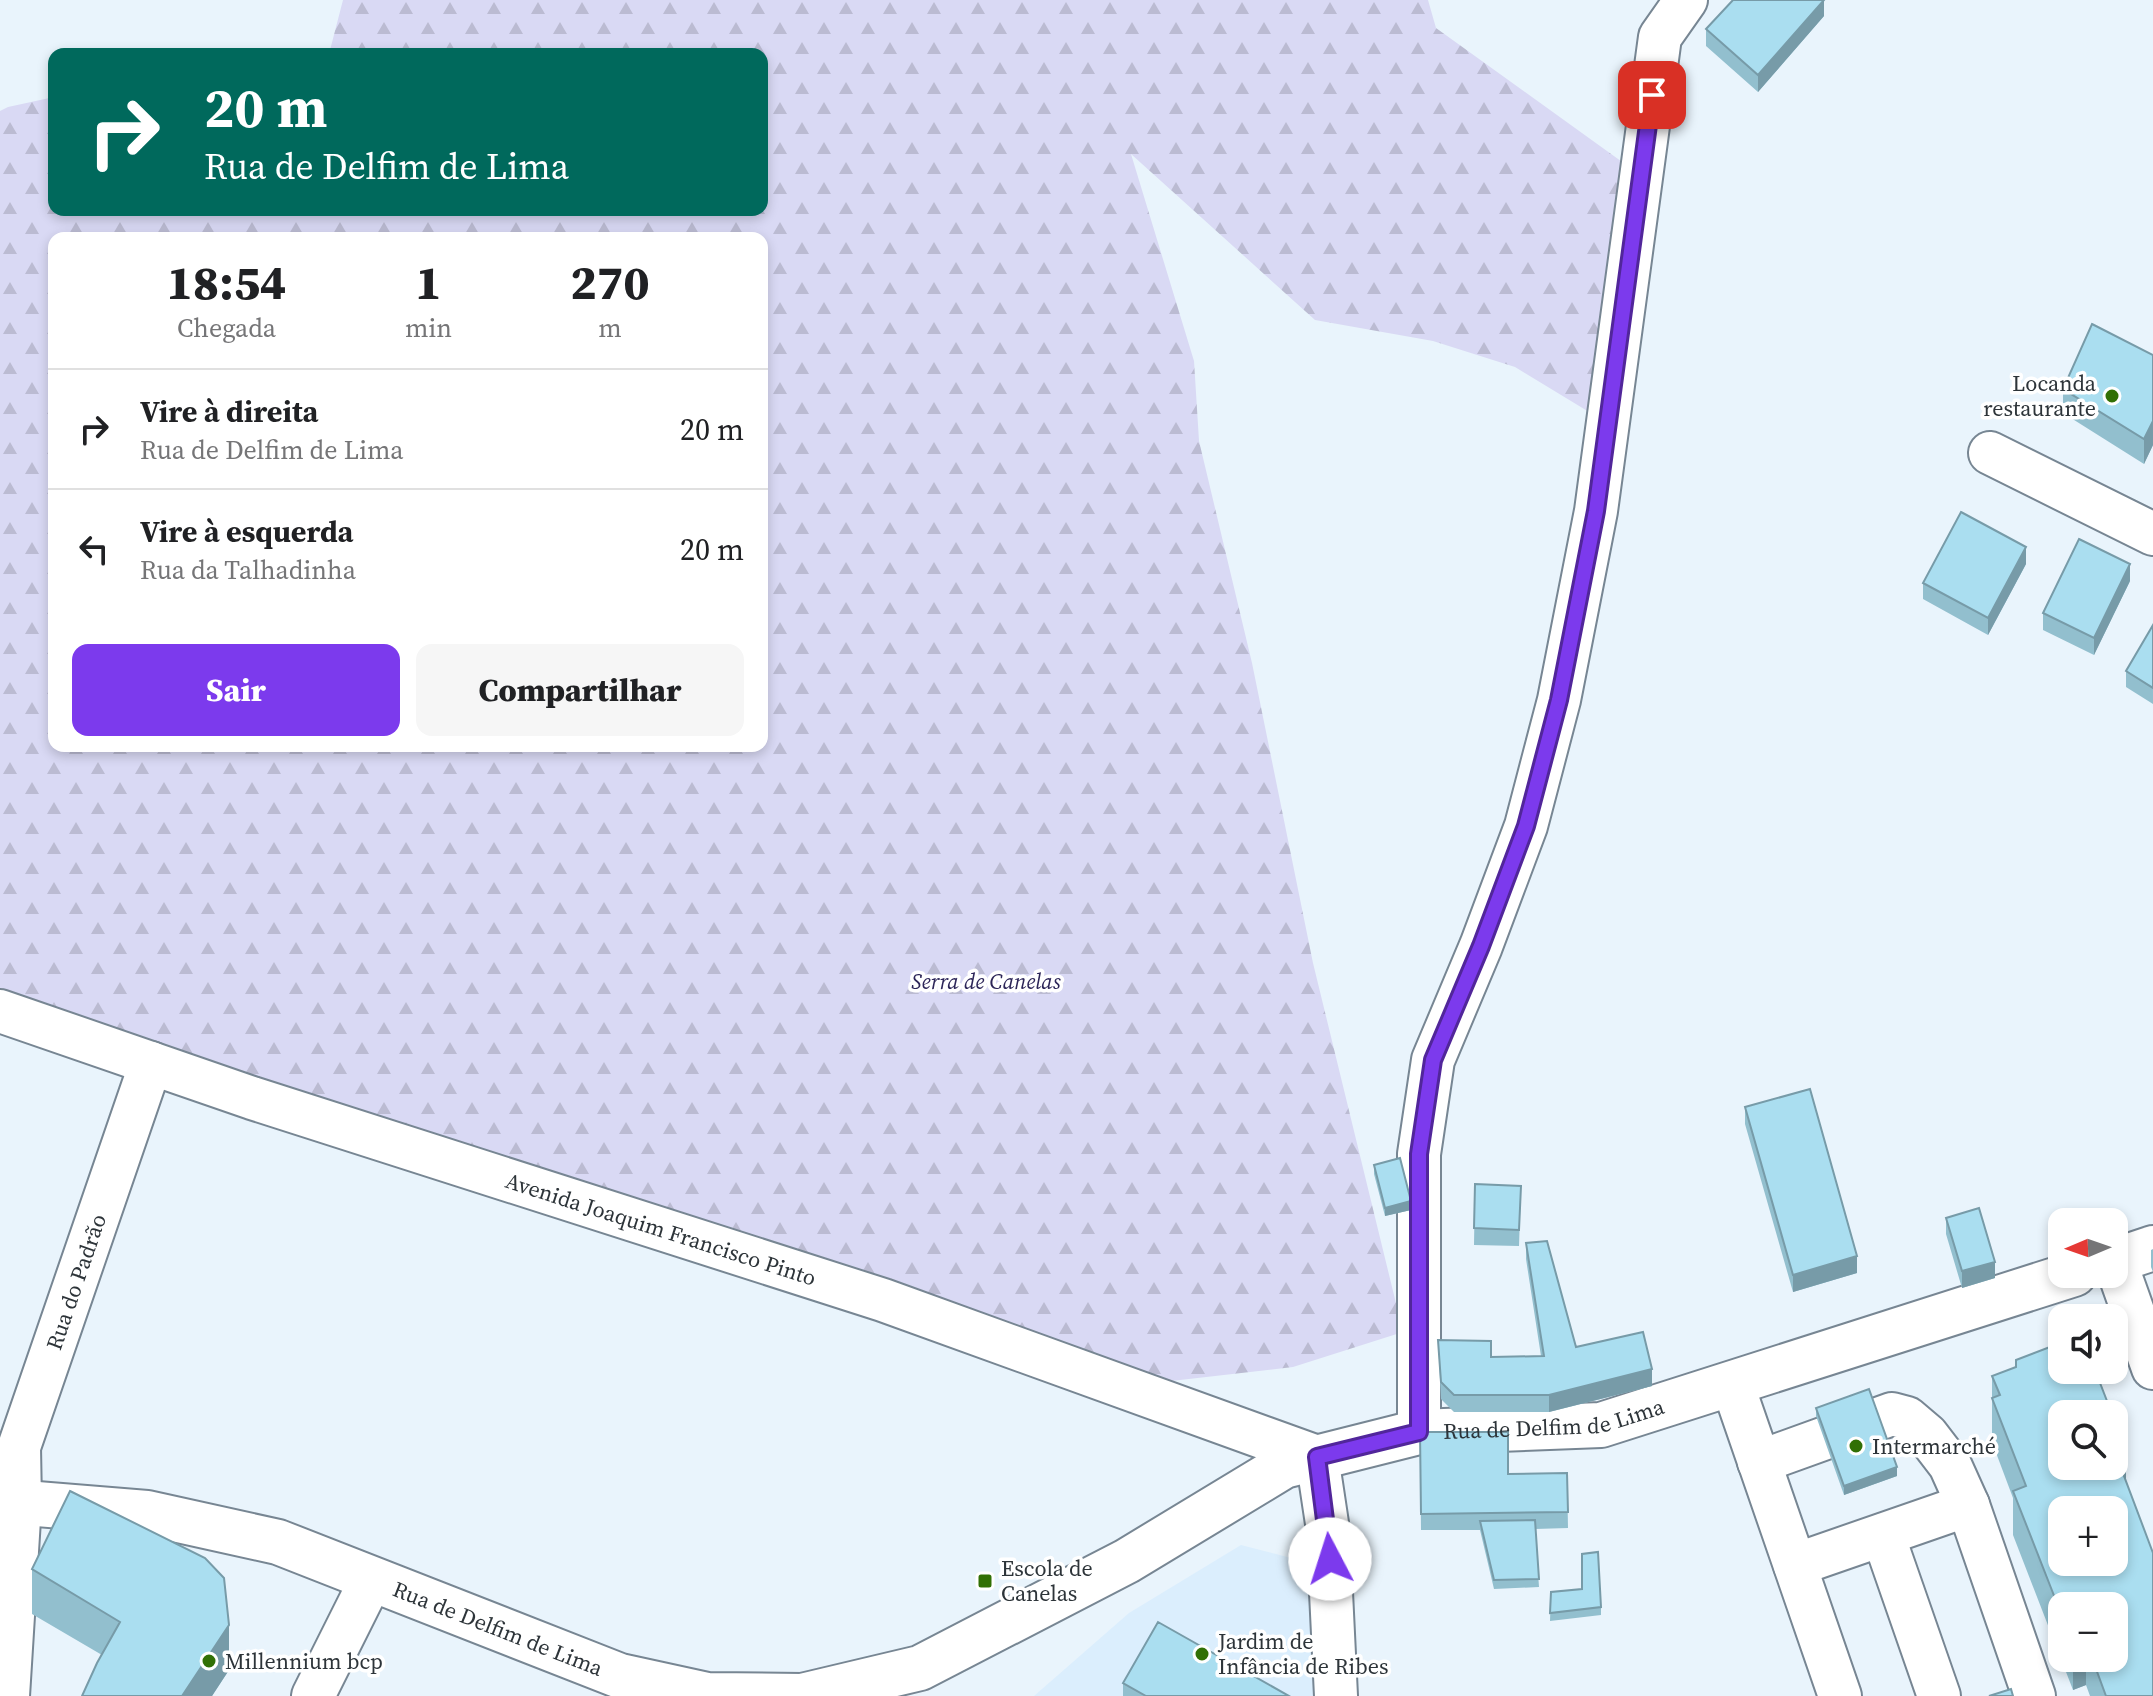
<!DOCTYPE html>
<html lang="pt">
<meta charset="utf-8">
<style>
:root{--surface:#fff;--page:#f6f6f6;--text:#202124;--muted:#757577;--line:#e0e0e0;--accent:#7c3aed}
body{margin:0;font-family:"Source Serif 4",serif;background:var(--page);color:var(--text);height:100vh;display:flex;flex-direction:column;font-size:30px;white-space:nowrap}
*{box-sizing:border-box;margin:0}
p{font-size:26px;color:var(--muted)}
.icon{flex:none;width:44px;height:44px;fill:none;stroke:currentColor;stroke-width:2;stroke-linecap:round;stroke-linejoin:round}
.map{position:relative;flex:1;overflow:hidden}
.panel{position:absolute;left:48px;top:232px;width:720px;height:520px;display:flex;flex-direction:column;background:var(--surface);border-radius:16px;box-shadow:0 4px 12px #0003}
.panel>*{flex:none}
.top-card{position:absolute;left:48px;top:48px;width:720px;height:168px;border-radius:16px;box-shadow:0 4px 12px #0003;background:#00695c;color:#fff;overflow:hidden}
.needle{width:52px;rotate:268deg}
.controls{position:absolute;left:2048px;top:1208px;display:grid;gap:16px}
.controls a{display:grid;place-items:center;width:80px;height:80px;border-radius:16px;background:var(--surface);box-shadow:0 4px 12px #0003;font-size:40px}
.pin{position:absolute;display:grid;place-items:center;width:68px;height:68px;color:#fff;margin:-34px;border-radius:16px;box-shadow:0 4px 12px #0006}
.me{position:absolute;width:88px;margin:-44px;rotate:355deg;stroke-linejoin:round;filter:drop-shadow(0 0 6px #0008)}
.turn{display:flex;align-items:center;gap:28px;height:168px;padding:0 24px;font-size:36px}
.turn .icon{width:104px;height:104px;stroke-width:2.5}
.turn b{display:block;font-size:56px;line-height:68px}
.eta{display:flex;justify-content:space-evenly;align-items:center;height:136px;text-align:center}
.eta b{font-size:48px;font-weight:800;line-height:56px}
.button{display:flex;gap:16px;margin-top:auto;padding:16px 24px}
.button a{flex:1;height:92px;border-radius:16px;background:var(--accent);color:#fff;font-size:32px;font-weight:800;line-height:92px;text-align:center}
.button a+a{background:var(--page);color:var(--text)}
ul{padding:0;list-style:none}
li{display:flex;align-items:center;gap:24px;height:120px;padding:0 24px;border-top:2px solid var(--line)}
li div{flex:1}
li b{display:block;font-size:30px}
li em{font-style:normal}
.map>svg:first-child{display:block}
</style>
<div class="map">
<svg width="2153" height="1696" viewBox="0 0 2153 1696">
<defs>
<pattern id="forest-firs" width="22" height="20" patternUnits="userSpaceOnUse" patternTransform="scale(2)"><rect width="22" height="20" fill="#d9d9f4"/><path d="M5 1l3.5 6h-7zM16 11l3.5 6h-7z" fill="#bbbbd2"/></pattern>
</defs>
<rect width="100%" height="100%" fill="#e9f4fc"/>
<path fill="#dbeefd" d="M1241,1545L1307,1562L1324,1612L1321,1696H1034L1129,1613Z"/>
<path fill="url(#forest-firs)" fill-rule="evenodd" d="M343,0H1428L1436,28L1625,164L1594,415L1515,367L1433,341L1315,320L1131,154L1194,361L1199,441L1252,663L1313,963L1403,1332L1293,1367L1145,1384L0,1002V111L8,107L54,97V210H762V54H329ZM54,238H762V746H54Z"/>
<g fill="none" stroke-linecap="round" stroke-linejoin="round">
<defs>
<g id="minor">
<path d="M1990,453L2153,534"/>
<path id="s1" d="M0,1011L252,1098L883,1300L1317,1457L1328,1530L1336,1696"/>
<path d="M2115,1261L2153,1368"/>
<path d="M1732,1383L1840,1696"/>
<path d="M1419,1432V1154L1433,1060L1481,946L1526,826L1559,700L1596,511L1660,37L1686,0"/>
<path d="M1759,1462L1892,1414L1907,1418L1927,1435L1950,1465L1968,1505L2034,1696"/>
<path d="M1883,1535L1939,1696"/>
<path d="M1795,1565L1968,1505"/>
<path id="s2" d="M8,1696L20,1503L19,1447L151,1063"/>
<path d="M313,1696L371,1580"/>
</g>
<g id="major">
<path d="M2114,1261L2153,1248"/>
<path id="s3" d="M0,1501L147,1513L278,1542L620,1676L707,1695L802,1696L920,1668L1127,1561L1284,1466L1419,1432L1601,1425L2074,1274"/>
</g>
</defs>
<use href="#minor" stroke="#778693" stroke-width="46"/>
<use href="#major" stroke="#778693" stroke-width="48"/>
<use href="#minor" stroke="#fff" stroke-width="42"/>
<use href="#major" stroke="#fff" stroke-width="44"/>
</g>
<path fill="#92bfce" fill-rule="evenodd" d="M1824,16L1758,92L1706,46V29Z
M2153,355V445L2144,464L2063,413V389Z
M2026,564L1988,635L1923,599V583Z
M2130,581L2094,655L2043,630V613Z
M2153,625V704L2126,687V671Z
M1745,1107L1857,1273L1793,1292L1745,1124Z
M1374,1165L1411,1210L1385,1216L1374,1174Z
M1475,1184L1521,1186L1519,1246L1474,1245Z
M1946,1218L1995,1278L1962,1288L1946,1234Z
M1526,1243L1576,1347L1652,1386L1549,1412H1454L1441,1399L1438,1340L1491,1357L1541,1356L1526,1259Z
M2153,1249V1272L2151,1267V1250Z
M2059,1355L2126,1481L2153,1696H2090L2086,1685L2073,1690L2013,1535V1498L1992,1442V1376ZM2062,1606L2114,1658H2062Z
M1816,1408L1897,1476L1844,1495L1816,1416Z
M1420,1432L1508,1474L1567,1473L1568,1528L1535,1529L1539,1587L1494,1589L1480,1530H1421Z
M32,1569L229,1670L212,1696H82L102,1655L32,1614Z
M1551,1592L1601,1607V1615L1550,1621Z
M1123,1683L1289,1696H1123Z"/>
<path fill="#779ba8" d="M1824,0V16L1758,92V75Z
M2153,421V445L2144,464V439Z
M2026,547V564L1988,635V618Z
M2130,564V581L2094,655V638Z
M1411,1201V1210L1385,1216V1208Z
M1857,1256V1273L1793,1292V1275Z
M1995,1262V1278L1962,1288V1271Z
M1652,1369V1386L1549,1412V1395Z
M2126,1448V1492L2115,1452Z
M1897,1467V1476L1844,1495V1486Z
M229,1625V1670L212,1696H182Z
M2073,1658H2086V1685L2073,1690Z"/>
<path fill="#aadef0" stroke="#779ba8" stroke-width="2" fill-rule="evenodd" d="M1733,0H1824L1758,75L1706,29Z
M2092,324L2153,355V421L2144,439L2063,389Z
M1961,512L2026,547L1988,618L1923,583Z
M2079,539L2130,564L2094,638L2043,613Z
M2153,625V688L2126,671Z
M1810,1089L1857,1256L1793,1275L1745,1107Z
M1400,1158L1411,1201L1385,1208L1374,1165Z
M1475,1184L1521,1186L1519,1230L1474,1228Z
M1979,1208L1995,1262L1962,1271L1946,1218Z
M1547,1241L1576,1347L1643,1332L1652,1369L1549,1395H1454L1441,1382L1438,1340L1491,1341V1357L1544,1356L1526,1243Z
M2055,1345L2059,1355L2062,1354V1370H2095L2112,1414H2062V1466H2114V1418L2126,1448L2115,1452L2153,1553V1696H2106L2092,1658H2114V1606H2062V1616L2013,1491L2026,1486L1992,1398L2000,1395L1992,1376L2016,1367V1360ZM2062,1510H2114V1562H2062Z
M1869,1389L1897,1467L1844,1486L1816,1408Z
M1420,1432H1508V1474L1567,1473L1568,1512L1421,1514Z
M70,1491L205,1558L224,1578L229,1625L182,1696H82L97,1663L120,1622L32,1569Z
M1535,1520L1539,1579L1494,1580L1480,1521Z
M1598,1552L1601,1607L1550,1613L1551,1592L1582,1589V1554Z
M1158,1622L1289,1696H1146L1123,1683Z
M2011,1689L2013,1696H1989Z"/>
<g fill="none" stroke-linecap="round" stroke-linejoin="round">
<defs>
<path id="route" d="M1330,1559L1317,1457L1419,1432V1154L1433,1060L1481,946L1526,826L1559,700L1596,511L1652,95"/>
</defs>
<use href="#route" stroke="#51269a" stroke-width="20"/>
<use href="#route" stroke="#7c3aed" stroke-width="14"/>
</g>
<g fill="#317005" stroke="#fff" stroke-width="3">
<circle cx="2112" cy="396" r="8"/>
<circle cx="1856" cy="1446" r="8"/>
<rect x="977" y="1573" width="16" height="16" rx="4"/>
<circle cx="1202" cy="1654" r="8"/>
<circle cx="209" cy="1661" r="8"/>
</g>
<g text-anchor="middle" dominant-baseline="central" stroke-width="7" stroke-linejoin="round" paint-order="stroke">
<g font-size="22" fill="#2d3439" stroke="#fff" text-anchor="start">
<text x="2096" y="383" text-anchor="end">Locanda<tspan x="2096" dy="25">restaurante</tspan></text>
<text x="1872" y="1446">Intermarché</text>
<text x="1001" y="1568">Escola de<tspan x="1001" dy="25">Canelas</tspan></text>
<text x="1218" y="1641">Jardim de<tspan x="1218" dy="25">Infância de Ribes</tspan></text>
<text x="225" y="1661">Millennium bcp</text>
</g>
<g font-size="22" font-style="italic" fill="#2c2558" stroke="#fff">
<text x="986" y="981">Serra de Canelas</text>
</g>
<g font-size="22" fill="#2d3439" stroke="#fff">
<text stroke="none"><textPath href="#s1" startOffset="696">Avenida Joaquim Francisco Pinto</textPath></text>
<text stroke="none"><textPath href="#s2" startOffset="424">Rua do Padrão</textPath></text>
<text stroke="none"><textPath href="#s3" startOffset="1646">Rua de Delfim de Lima</textPath></text>
<text stroke="none"><textPath href="#s3" startOffset="518">Rua de Delfim de Lima</textPath></text>
</g>
</g>
</svg>
<div class="controls">
<a><svg class="needle" viewBox="-14 -14 28 28"><path d="M0-13l5 13h-10z" fill="#e53935"/><path d="M0 13l5-13h-10z" fill="#757577"/></svg></a>
<a><svg class="icon" aria-label="sound" viewBox="0 0 24 24"><path d="M4 9h4l5-4v14l-5-4H4zM17 9q2 3 0 6"/></svg></a>
<a><svg class="icon" aria-label="search" viewBox="0 0 24 24"><circle cx="10" cy="10" r="6"/><path d="M15 15l6 6"/></svg></a>
<a>+</a>
<a>−</a>
</div>
<div class="pin" style="left:1652px;top:95px;background:#d93025"><svg class="icon" aria-label="arrive" viewBox="0 0 24 24"><path d="M6 21V4h12l-3 4 3 4H6"/></svg></div>
<svg class="me" style="left:1330px;top:1559px" viewBox="-20 -20 40 40"><circle r="19" fill="#fff"/><path d="M0-13L10 11 0 6-10 11z" fill="#7c3aed"/></svg>
<div class="top-card">
<div class="turn"><svg class="icon" aria-label="right" viewBox="0 0 24 24"><path d="M7 20v-9h11M14 6l5 5-5 5"/></svg><div><b>20 m</b>Rua de Delfim de Lima</div></div>
</div>
<section class="panel">
<div class="eta">
<div><b>18:54</b><p>Chegada</p></div>
<div><b>1</b><p>min</p></div>
<div><b>270</b><p>m</p></div>
</div>
<ul>
<li><svg class="icon" aria-label="right" viewBox="0 0 24 24"><path d="M7 20v-9h11M14 6l5 5-5 5"/></svg><div><b>Vire à direita</b><p>Rua de Delfim de Lima</p></div><em>20 m</em></li>
<li><svg class="icon" aria-label="left" viewBox="0 0 24 24"><path d="M17 20v-9H6M10 6l-5 5 5 5"/></svg><div><b>Vire à esquerda</b><p>Rua da Talhadinha</p></div><em>20 m</em></li>
</ul>
<div class="button"><a>Sair</a><a>Compartilhar</a></div>
</section>
</div>
